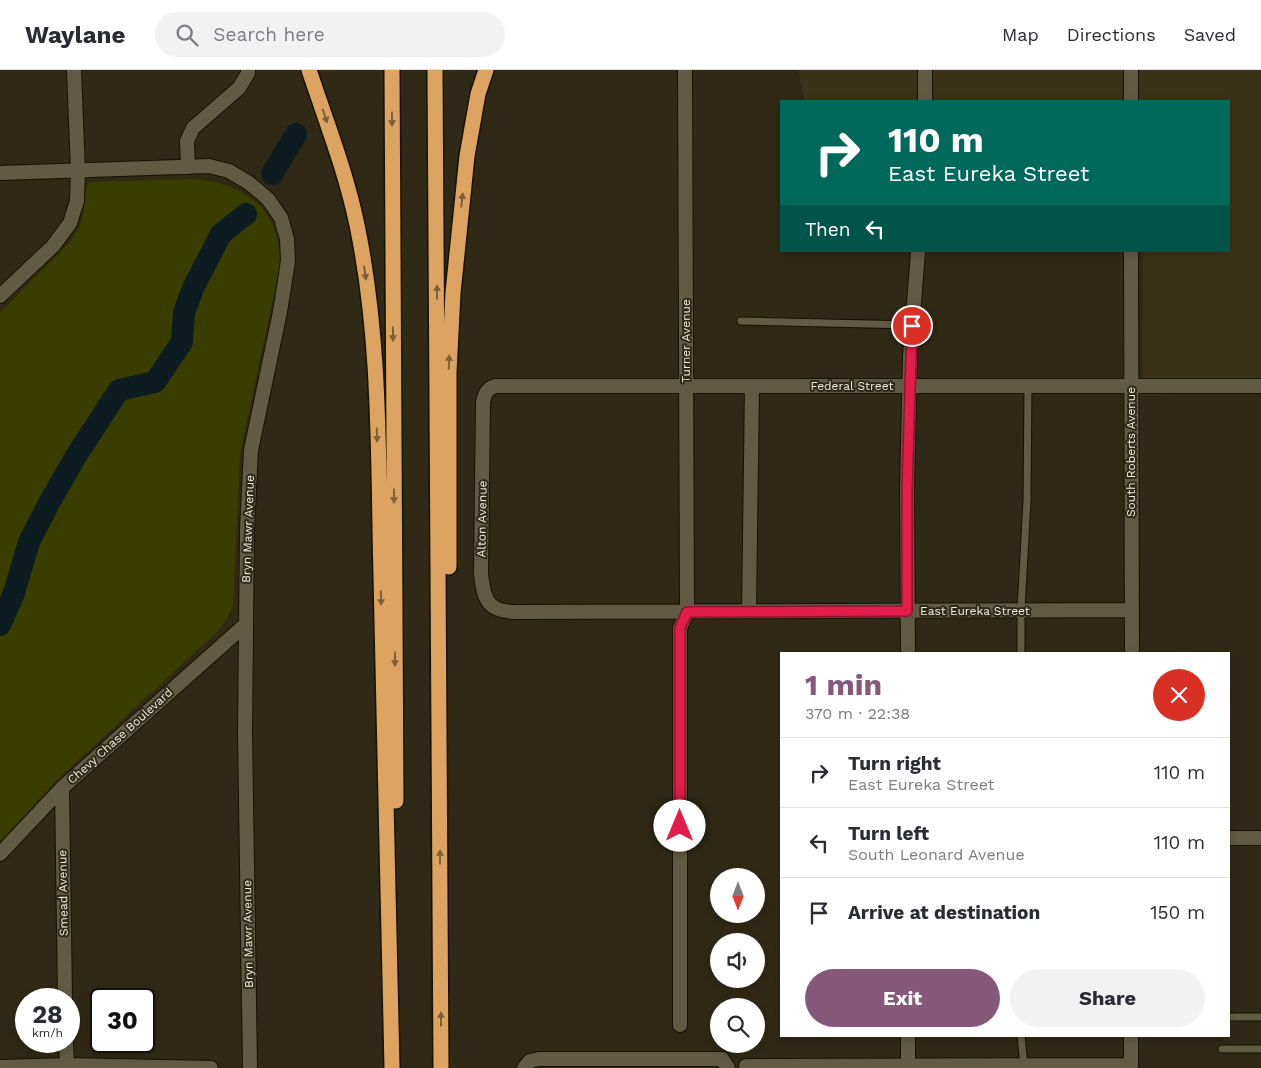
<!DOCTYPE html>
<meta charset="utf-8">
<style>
:root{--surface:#fff;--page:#f2f2f3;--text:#2b2b33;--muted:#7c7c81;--line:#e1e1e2;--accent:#865879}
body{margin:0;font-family:"Work Sans",sans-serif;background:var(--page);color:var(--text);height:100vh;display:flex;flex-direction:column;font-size:19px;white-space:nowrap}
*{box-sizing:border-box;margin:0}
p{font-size:16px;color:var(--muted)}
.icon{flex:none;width:28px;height:28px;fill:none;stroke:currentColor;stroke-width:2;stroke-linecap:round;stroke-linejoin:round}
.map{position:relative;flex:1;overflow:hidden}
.panel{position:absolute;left:780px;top:582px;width:450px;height:385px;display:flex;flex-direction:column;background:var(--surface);border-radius:0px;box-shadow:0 2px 8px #0003}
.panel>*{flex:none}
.banner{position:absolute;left:780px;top:30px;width:450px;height:152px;border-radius:0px;box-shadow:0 2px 8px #0003;background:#00695c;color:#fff;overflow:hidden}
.needle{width:32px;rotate:180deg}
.controls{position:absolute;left:710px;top:798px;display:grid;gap:10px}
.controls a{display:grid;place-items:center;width:55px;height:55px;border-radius:50%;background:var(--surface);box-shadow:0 2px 8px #0003;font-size:25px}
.speed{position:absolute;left:15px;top:918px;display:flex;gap:10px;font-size:25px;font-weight:700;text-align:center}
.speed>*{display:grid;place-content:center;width:65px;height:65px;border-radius:50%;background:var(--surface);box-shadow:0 2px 8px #0003;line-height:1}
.speed small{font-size:12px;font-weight:400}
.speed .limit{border:2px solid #111;border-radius:8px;background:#fff;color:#111}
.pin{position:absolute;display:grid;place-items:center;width:42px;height:42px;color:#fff;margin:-21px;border:2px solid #fff;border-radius:50%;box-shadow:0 1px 5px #0007}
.me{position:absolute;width:55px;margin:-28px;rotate:0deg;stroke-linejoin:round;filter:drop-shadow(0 0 4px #0008)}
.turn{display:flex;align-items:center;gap:18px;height:105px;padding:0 25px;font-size:22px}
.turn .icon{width:65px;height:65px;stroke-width:2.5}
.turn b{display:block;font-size:35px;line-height:42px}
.then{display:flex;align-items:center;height:48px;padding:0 25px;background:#0003;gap:10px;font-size:19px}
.round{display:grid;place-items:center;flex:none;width:52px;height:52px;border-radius:26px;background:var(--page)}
.head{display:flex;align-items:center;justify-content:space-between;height:85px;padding:0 25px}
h1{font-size:30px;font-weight:700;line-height:38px;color:var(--accent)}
.cta{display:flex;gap:10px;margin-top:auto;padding:10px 25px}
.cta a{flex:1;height:58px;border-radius:30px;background:var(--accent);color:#fff;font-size:20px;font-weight:700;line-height:58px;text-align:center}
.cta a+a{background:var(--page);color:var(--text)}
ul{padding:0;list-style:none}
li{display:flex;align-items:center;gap:15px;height:70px;padding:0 25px;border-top:1px solid var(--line)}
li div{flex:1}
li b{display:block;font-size:19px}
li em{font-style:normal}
header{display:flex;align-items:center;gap:30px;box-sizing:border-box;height:70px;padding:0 25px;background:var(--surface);border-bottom:1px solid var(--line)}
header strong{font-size:24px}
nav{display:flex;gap:28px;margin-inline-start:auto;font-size:18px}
.search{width:350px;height:45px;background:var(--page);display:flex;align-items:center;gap:12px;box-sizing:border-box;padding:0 18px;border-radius:28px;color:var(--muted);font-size:19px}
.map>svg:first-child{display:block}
</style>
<header>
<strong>Waylane</strong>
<div class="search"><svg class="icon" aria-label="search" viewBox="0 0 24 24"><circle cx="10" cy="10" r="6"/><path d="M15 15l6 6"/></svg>Search here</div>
<nav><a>Map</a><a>Directions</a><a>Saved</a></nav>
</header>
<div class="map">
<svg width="1261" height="998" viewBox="0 0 1261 998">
<rect width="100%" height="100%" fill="#2f2915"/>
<path fill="#3a3317" d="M798,0H1261V322L1143,325V182H1026L1229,181V31H805Z"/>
<path fill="#393d00" d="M193,109C246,113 281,140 280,196L240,383L233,536L227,549L218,561L57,710L0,773V243L71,171C75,164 80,157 82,149C85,138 82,124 88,113L92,112Z"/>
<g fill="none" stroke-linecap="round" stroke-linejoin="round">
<path stroke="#0c1c20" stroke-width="22" d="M272,104L296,64
M0,555L14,523L29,472L49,433L76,386L119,320L155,312L182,272L184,243L193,218L221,164L246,144"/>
<defs>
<path id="service" d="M741,251L912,255
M1021,584V540L1027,430L1028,316
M1229,947H1261
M1021,966L1024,996
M1222,979H1261"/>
<path id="minor" d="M1131,0V31
M925,31V0
M188,97L187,71L193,58L239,18L248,3V0
M0,103L209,96L229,101L249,113L268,129L281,148L287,169L288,191L280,242L251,380L247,459L245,662L250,998
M1131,181L1132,584
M0,226L53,176L70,153L77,131L78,101L74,0
M1132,540L518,542C488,542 484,531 481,504L483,332C485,323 487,319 495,316H1261
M749,541L752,316
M908,584L907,420L910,286L918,181
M62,718L65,929
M1229,768H1261
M0,784L62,718L246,554
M680,955V558L687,542L685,0
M66,971L67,998
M746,996L1131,995
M0,997L67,995L211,998
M524,998L530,991L539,989H722L728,998
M908,998V966
M1131,998V966"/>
<path id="motorway" d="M309,0C326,51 346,102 357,155C381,270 378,390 381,507C385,671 388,834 392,998
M392,0L396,731
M435,0L441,998
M449,497V302L453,223L467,86L478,24L486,0"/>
</defs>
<use href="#service" stroke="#171201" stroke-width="9"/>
<use href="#minor" stroke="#171201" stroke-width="16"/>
<use href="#motorway" stroke="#171201" stroke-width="18"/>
<use href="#service" stroke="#615b44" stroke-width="7"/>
<use href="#minor" stroke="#615b44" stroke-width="14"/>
<use href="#motorway" stroke="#dca361" stroke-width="15"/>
</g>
<defs><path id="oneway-solid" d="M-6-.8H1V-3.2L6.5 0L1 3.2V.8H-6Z" transform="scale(1.25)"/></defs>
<g fill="#7d6037">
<use href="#oneway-solid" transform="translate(325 46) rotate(72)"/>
<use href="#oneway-solid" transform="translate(392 49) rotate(90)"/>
<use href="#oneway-solid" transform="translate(462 130) rotate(-83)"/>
<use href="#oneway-solid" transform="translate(365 203) rotate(82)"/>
<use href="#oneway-solid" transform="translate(437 222) rotate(-90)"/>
<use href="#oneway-solid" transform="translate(393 264) rotate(90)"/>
<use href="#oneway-solid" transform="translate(449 292) rotate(-88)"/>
<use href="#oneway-solid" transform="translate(377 365) rotate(88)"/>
<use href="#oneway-solid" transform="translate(394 426) rotate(90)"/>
<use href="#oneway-solid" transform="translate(381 528) rotate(89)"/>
<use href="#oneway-solid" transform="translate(395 589) rotate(90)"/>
<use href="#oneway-solid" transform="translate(440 787) rotate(-90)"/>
<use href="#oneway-solid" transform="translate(441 949) rotate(-90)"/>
</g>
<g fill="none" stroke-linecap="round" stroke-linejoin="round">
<defs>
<path id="route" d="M680,756V558L687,542L907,541V420L912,256"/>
</defs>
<use href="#route" stroke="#92132f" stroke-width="12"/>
<use href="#route" stroke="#e11d48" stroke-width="9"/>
</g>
<g text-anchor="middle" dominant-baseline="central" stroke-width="4" stroke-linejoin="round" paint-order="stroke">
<g font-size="12" fill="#f1eee1" stroke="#2f2915">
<text transform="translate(686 271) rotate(-90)">Turner Avenue</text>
<text x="852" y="316">Federal Street</text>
<text transform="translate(1131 382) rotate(-90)">South Roberts Avenue</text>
<text transform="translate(482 449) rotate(-89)">Alton Avenue</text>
<text transform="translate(248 459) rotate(-88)">Bryn Mawr Avenue</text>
<text x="975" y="541">East Eureka Street</text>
<text transform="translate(120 666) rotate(-42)">Chevy Chase Boulevard</text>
<text transform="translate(63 823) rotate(-91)">Smead Avenue</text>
<text transform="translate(248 864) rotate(-91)">Bryn Mawr Avenue</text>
</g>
</g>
</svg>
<div class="controls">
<a><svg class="needle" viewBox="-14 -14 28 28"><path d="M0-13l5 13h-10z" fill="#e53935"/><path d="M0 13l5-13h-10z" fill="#7c7c81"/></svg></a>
<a><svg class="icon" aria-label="sound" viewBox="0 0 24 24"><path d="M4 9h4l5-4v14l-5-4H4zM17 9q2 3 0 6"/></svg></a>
<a><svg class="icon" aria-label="search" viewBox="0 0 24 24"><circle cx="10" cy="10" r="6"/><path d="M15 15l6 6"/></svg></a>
</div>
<div class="speed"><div>28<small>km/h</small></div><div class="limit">30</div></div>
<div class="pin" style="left:912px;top:256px;background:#d93025"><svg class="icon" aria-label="arrive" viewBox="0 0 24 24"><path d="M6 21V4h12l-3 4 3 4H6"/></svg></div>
<svg class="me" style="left:680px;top:756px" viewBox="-20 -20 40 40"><circle r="19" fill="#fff"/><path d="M0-13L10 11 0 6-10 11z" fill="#e11d48"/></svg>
<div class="banner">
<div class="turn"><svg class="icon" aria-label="right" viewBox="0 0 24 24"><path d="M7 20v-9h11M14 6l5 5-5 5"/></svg><div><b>110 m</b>East Eureka Street</div></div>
<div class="then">Then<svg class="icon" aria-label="left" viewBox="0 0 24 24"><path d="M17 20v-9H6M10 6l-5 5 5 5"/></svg></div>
</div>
<section class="panel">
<div class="head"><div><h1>1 min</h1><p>370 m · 22:38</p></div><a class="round" style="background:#d93025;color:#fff"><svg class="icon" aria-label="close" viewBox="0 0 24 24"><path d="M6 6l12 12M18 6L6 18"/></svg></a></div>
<ul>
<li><svg class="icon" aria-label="right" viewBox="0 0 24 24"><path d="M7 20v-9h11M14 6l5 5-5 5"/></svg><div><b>Turn right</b><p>East Eureka Street</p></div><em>110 m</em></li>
<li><svg class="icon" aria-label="left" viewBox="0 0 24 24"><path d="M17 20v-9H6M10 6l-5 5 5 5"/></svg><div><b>Turn left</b><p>South Leonard Avenue</p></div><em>110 m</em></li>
<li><svg class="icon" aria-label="arrive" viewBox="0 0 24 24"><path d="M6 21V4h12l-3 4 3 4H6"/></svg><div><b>Arrive at destination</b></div><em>150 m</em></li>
</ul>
<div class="cta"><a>Exit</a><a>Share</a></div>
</section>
</div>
